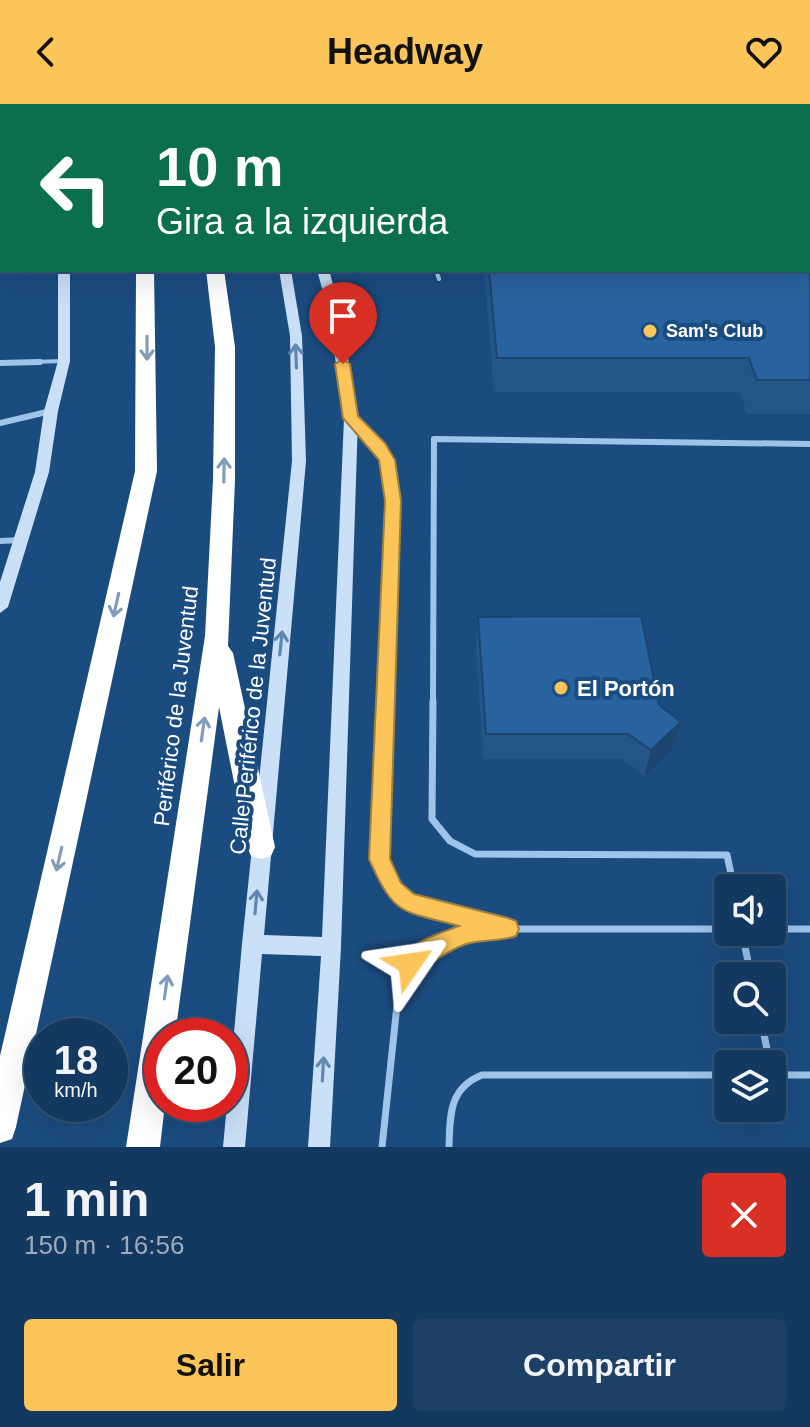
<!DOCTYPE html>
<html lang="es">
<meta charset="utf-8">
<style>
:root{--surface:#143960;--page:#1d4066;--text:#f1f3f6;--muted:#9dacbd;--line:#335375;--accent:#fcc55a}
body{margin:0;font-family:Helvetica,sans-serif;background:var(--page);color:var(--text);height:100vh;display:flex;flex-direction:column;font-size:30px;white-space:nowrap}
*{box-sizing:border-box;margin:0}
p{font-size:26px;color:var(--muted)}
.icon{flex:none;width:44px;height:44px;fill:none;stroke:currentColor;stroke-width:2;stroke-linecap:round;stroke-linejoin:round}
.map{position:relative;height:1043px;overflow:hidden}
.panel{display:flex;flex-direction:column;background:var(--surface);flex:1}
.panel>*{flex:none}
.banner{position:absolute;left:0px;top:0px;width:810px;height:168px;box-shadow:0 8px 32px #0002,0 0 0 2px var(--line);background:#0b6e4f;color:#fff;overflow:hidden}
.controls{position:absolute;left:714px;top:770px;display:grid;gap:16px}
.controls a{display:grid;place-items:center;width:72px;height:72px;border-radius:8px;background:var(--surface);box-shadow:0 8px 32px #0002,0 0 0 2px var(--line);font-size:40px}
.speed{position:absolute;left:24px;top:914px;display:flex;gap:16px;font-size:40px;font-weight:700;text-align:center}
.speed>*{display:grid;place-content:center;width:104px;height:104px;border-radius:50%;background:var(--surface);box-shadow:0 8px 32px #0002,0 0 0 2px var(--line);line-height:1}
.speed small{font-size:20px;font-weight:400}
.speed .limit{border:12px solid #d22;background:#fff;color:#111}
.pin{position:absolute;display:grid;place-items:center;width:68px;height:68px;color:#fff;margin:-82px -34px;border-radius:50% 50% 50% 0;rotate:-45deg;box-shadow:0 0 8px #0007}
.pin .icon{rotate:45deg}
.me{position:absolute;width:88px;margin:-44px;rotate:58deg;stroke-linejoin:round;filter:drop-shadow(0 0 6px #0008)}
.turn{display:flex;align-items:center;gap:28px;height:168px;padding:0 24px;font-size:36px}
.turn .icon{width:104px;height:104px;stroke-width:2.5}
.turn b{display:block;font-size:56px;line-height:68px}
.round{display:grid;place-items:center;flex:none;width:84px;height:84px;border-radius:8px;background:var(--page)}
.headline{display:flex;align-items:center;justify-content:space-between;height:136px;padding:0 24px}
h1{font-size:48px;font-weight:800;line-height:60px}
.action{display:flex;gap:16px;margin-top:auto;padding:16px 24px}
.action a{flex:1;height:92px;border-radius:8px;background:var(--accent);color:#111;font-size:32px;font-weight:800;line-height:92px;text-align:center}
.action a+a{background:var(--page);color:var(--text)}
header{display:flex;justify-content:space-between;align-items:center;height:104px;padding:0 24px;background:var(--accent);color:#111;font-size:36px;font-weight:800}
.map>svg:first-child{display:block}
</style>
<header><svg class="icon" aria-label="back" viewBox="0 0 24 24"><path d="M15 5l-7 7 7 7"/></svg>Headway<svg class="icon" aria-label="heart" viewBox="0 0 24 24"><path d="M12 20l-8-8c-3-5 5-10 8-4 3-6 11-1 8 4z"/></svg></header>
<div class="map">
<svg width="810" height="1043" viewBox="0 0 810 1043">
<rect width="100%" height="100%" fill="#1b4c80"/>
<g fill="none" stroke-linecap="round" stroke-linejoin="round">
<path stroke="#9ec4ea" stroke-width="4" d="M746,0L751,2
M430,2L439,0
M0,72L2,65
M436,166L439,175
M0,259L64,257"/>
<path stroke="#9ec4ea" stroke-width="6" d="M0,259L40,258
M353,316L383,352L393,397L386,599
M0,319L51,307
M0,437L21,436
M433,599L434,335L810,340"/>
<path stroke="#9ec4ea" stroke-width="7" d="M386,597L380,755L394,786L408,798L508,825
M433,597L432,715L450,737L475,750L727,751L734,784
M772,825H810
M742,828L751,872
M761,916L770,960
M772,971H810
M382,1043L399,882L410,860L427,846L468,829L508,825H728
M449,1043C450,1011 449,984 482,971H728"/>
<path fill="#cae0f7" fill-rule="evenodd" d="M39,0H49V2H39Z
M273,0H283L272,2Z
M58,166H70V257L58,307L49,368L8,503L0,509V478L35,368L44,307L58,257Z
M279,166H291L302,232L306,357L264,831L322,833L344,314L328,206L317,166H329L340,206L358,314L341,843L330,1043H308L321,852L262,850L245,1043H223L227,1000H230V973L242,840L292,357L290,232Z"/>
<path fill="#fff" fill-rule="evenodd" d="M111,0H125V2H111Z
M168,0H182L183,2H169Z
M216,0H230V2H216Z
M136,166H154L157,367L16,1023L12,1035L0,1039V952L135,367Z
M206,166H224L235,243V376L228,542L233,549L275,743L271,752L261,755L251,752L247,743L219,603L175,932H162V1000H165L160,1043H126L205,532L213,376L215,243Z"/>
</g>
<path fill="#235589" d="M810,26V310H747L740,288H494L484,166H808Z
M478,513L659,601L673,644L644,672L622,655H483L476,540Z"/>
<path fill="#1d456f" d="M681,618L673,644L644,672L651,646Z"/>
<path fill="#29639f" stroke="#1d456f" stroke-width="2" d="M551,0H744L745,2H551Z
M808,26H810V276H757L749,254H497L489,166H808Z
M641,512L659,601L681,618L651,646L628,630H486L478,513Z"/>
<defs><path id="oneway-shaft" d="M-6 0H5M1.5-3L5.5 0L1.5 3" fill="none" stroke-width="1.6" stroke-linecap="round" stroke-linejoin="round" transform="scale(2)"/></defs>
<g stroke="#829db9">
<use href="#oneway-shaft" transform="translate(147 244) rotate(90)"/>
<use href="#oneway-shaft" transform="translate(224 366) rotate(-89)"/>
<use href="#oneway-shaft" transform="translate(116 501) rotate(103)"/>
<use href="#oneway-shaft" transform="translate(203 625) rotate(-82)"/>
<use href="#oneway-shaft" transform="translate(59 755) rotate(103)"/>
<use href="#oneway-shaft" transform="translate(166 883) rotate(-82)"/>
</g>
<g stroke="#6187b0">
<use href="#oneway-shaft" transform="translate(296 252) rotate(-92)"/>
<use href="#oneway-shaft" transform="translate(281 539) rotate(-84)"/>
<use href="#oneway-shaft" transform="translate(256 798) rotate(-85)"/>
<use href="#oneway-shaft" transform="translate(323 965) rotate(-87)"/>
</g>
<path fill="#fcc55a" stroke="#a4803a" stroke-width="2" d="M343,255L350,260L358,312L385,339L395,356L401,397L390,755L401,779L414,790L508,814L516,817L519,825L516,832C500,838 482,835 466,840C443,848 429,863 410,870L402,867L398,860C408,838 438,830 459,822C400,806 395,813 369,755L385,397L379,356L343,314L335,260Z"/>
<g fill="#fcc55a" stroke="#1b4c80" stroke-width="3">
<circle cx="650" cy="227" r="8"/>
<circle cx="561" cy="584" r="8"/>
</g>
<g text-anchor="middle" dominant-baseline="central" stroke-width="8" stroke-linejoin="round" paint-order="stroke">
<g font-size="18" font-weight="bold" fill="#fff" stroke="#1b4c80" text-anchor="start">
<text x="666" y="227">Sam's Club</text>
</g>
<g font-size="22" font-weight="bold" fill="#fff" stroke="#1b4c80" text-anchor="start">
<text x="577" y="584">El Portón</text>
</g>
<g font-size="22" fill="#fff" stroke="#1b4c80">
<text transform="translate(176 602) rotate(-83)">Periférico de la Juventud</text>
<text transform="translate(253 602) rotate(-84)">Calle Periférico de la Juventud</text>
</g>
</g>
</svg>
<div class="controls">
<a><svg class="icon" aria-label="sound" viewBox="0 0 24 24"><path d="M4 9h4l5-4v14l-5-4H4zM17 9q2 3 0 6"/></svg></a>
<a><svg class="icon" aria-label="search" viewBox="0 0 24 24"><circle cx="10" cy="10" r="6"/><path d="M15 15l6 6"/></svg></a>
<a><svg class="icon" aria-label="layers" viewBox="0 0 24 24"><path d="M12 4l9 5-9 5-9-5zM3 14l9 5 9-5"/></svg></a>
</div>
<div class="speed"><div>18<small>km/h</small></div><div class="limit">20</div></div>
<div class="pin" style="left:343px;top:260px;background:#d93025"><svg class="icon" aria-label="arrive" viewBox="0 0 24 24"><path d="M6 21V4h12l-3 4 3 4H6"/></svg></div>
<svg class="me" style="left:410px;top:860px" viewBox="-20 -20 40 40"><path d="M0-17L14 15 0 8-14 15z" fill="#fcc55a" stroke="#fff" stroke-width="4"/></svg>
<div class="banner">
<div class="turn"><svg class="icon" aria-label="left" viewBox="0 0 24 24"><path d="M17 20v-9H6M10 6l-5 5 5 5"/></svg><div><b>10 m</b>Gira a la izquierda</div></div>
</div>
</div>
<section class="panel">
<div class="headline"><div><h1>1 min</h1><p>150 m · 16:56</p></div><a class="round" style="background:#d93025;color:#fff"><svg class="icon" aria-label="close" viewBox="0 0 24 24"><path d="M6 6l12 12M18 6L6 18"/></svg></a></div>
<div class="action"><a>Salir</a><a>Compartir</a></div>
</section>
